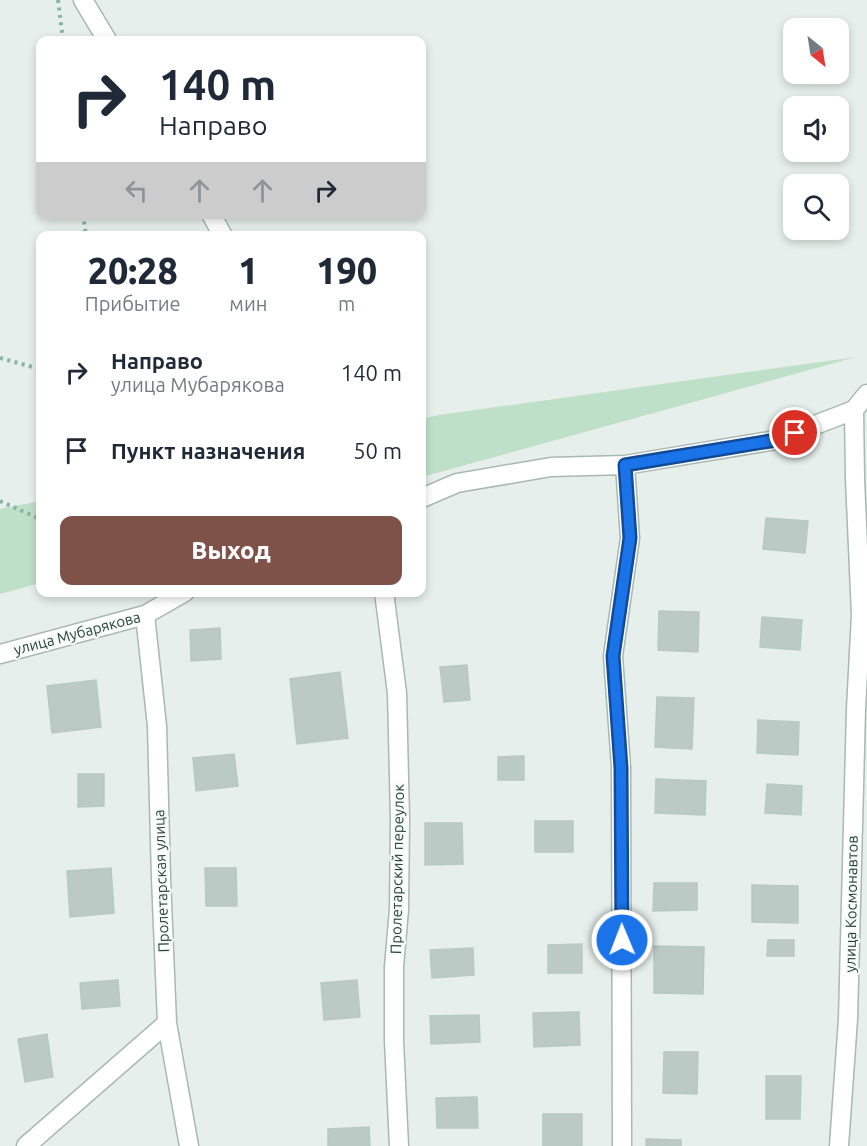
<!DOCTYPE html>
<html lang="ru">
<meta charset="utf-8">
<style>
:root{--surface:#fff;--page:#f2f2f3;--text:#1f2937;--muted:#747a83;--accent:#7f5249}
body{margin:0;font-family:Ubuntu,sans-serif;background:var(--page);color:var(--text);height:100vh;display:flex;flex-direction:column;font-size:22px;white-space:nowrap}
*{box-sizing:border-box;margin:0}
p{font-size:20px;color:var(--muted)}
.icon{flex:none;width:33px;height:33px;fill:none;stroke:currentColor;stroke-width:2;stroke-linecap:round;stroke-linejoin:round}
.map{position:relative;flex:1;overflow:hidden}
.sheet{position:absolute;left:36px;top:231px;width:390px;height:366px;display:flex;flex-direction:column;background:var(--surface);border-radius:12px;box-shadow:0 3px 9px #0003}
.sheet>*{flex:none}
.hud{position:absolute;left:36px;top:36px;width:390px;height:183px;border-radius:12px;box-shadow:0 3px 9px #0003;background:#fff;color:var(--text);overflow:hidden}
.needle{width:39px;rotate:150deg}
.buttons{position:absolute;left:783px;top:18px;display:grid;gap:12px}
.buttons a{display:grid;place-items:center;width:66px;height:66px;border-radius:12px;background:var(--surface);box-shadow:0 3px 9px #0003;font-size:30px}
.pin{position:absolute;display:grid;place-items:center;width:51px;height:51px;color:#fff;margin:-26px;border:3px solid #fff;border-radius:50%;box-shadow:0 2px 6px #0007}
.me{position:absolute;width:66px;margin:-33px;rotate:359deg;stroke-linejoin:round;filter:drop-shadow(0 0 4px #0008)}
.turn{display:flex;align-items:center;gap:21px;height:126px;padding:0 24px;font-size:27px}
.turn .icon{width:78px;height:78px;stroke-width:2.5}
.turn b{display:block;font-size:42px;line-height:51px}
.lanes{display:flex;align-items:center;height:57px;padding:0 24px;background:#0003;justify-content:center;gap:30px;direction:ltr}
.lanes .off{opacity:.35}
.eta{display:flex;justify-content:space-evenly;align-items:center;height:102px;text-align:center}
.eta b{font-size:36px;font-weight:800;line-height:42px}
.cta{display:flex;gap:12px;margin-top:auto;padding:12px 24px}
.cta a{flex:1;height:69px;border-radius:12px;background:var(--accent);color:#fff;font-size:24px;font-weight:800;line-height:69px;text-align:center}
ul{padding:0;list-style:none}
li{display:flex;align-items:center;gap:18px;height:78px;padding:0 24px}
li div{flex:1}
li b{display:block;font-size:22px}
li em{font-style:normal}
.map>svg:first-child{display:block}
</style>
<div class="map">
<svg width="867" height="1146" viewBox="0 0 867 1146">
<rect width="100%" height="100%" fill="#e6efeb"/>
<path fill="#bfe0c8" d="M856,357L422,477V419L439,415Z
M40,501V583L0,594V509Z"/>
<path fill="#bbcac4" stroke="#b8c9c2" stroke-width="1.5" d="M766,518L808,521L805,553L763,549Z
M659,611L699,612L698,652L658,650Z
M762,617L802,620L800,650L760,647Z
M220,628L221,659L191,661L190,630Z
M467,665L470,700L444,702L440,667Z
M340,672L348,738L297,744L290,679Z
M96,680L101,727L52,733L47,686Z
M657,697L694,698L692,749L655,747Z
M758,720L799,722L798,755L757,753Z
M234,754L238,786L196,791L193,758Z
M524,756V780H498V757Z
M78,774H104V806L78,807Z
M656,779L706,781L705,815L655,813Z
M767,784L802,786L801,815L765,813Z
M535,821H573V852H535Z
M425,823H462L463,864L425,865Z
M111,868L114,913L70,917L67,871Z
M205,868H236L237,906H206Z
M654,883H697V910L653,911Z
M752,885L798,886V923L752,922Z
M768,940H794V956H767Z
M582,944V973H548V945Z
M654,946L704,947L703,994L654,993Z
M473,948L474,975L432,978L430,950Z
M118,980L120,1006L82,1009L80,983Z
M357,980L360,1017L324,1020L321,983Z
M579,1012L580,1045L534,1047L533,1013Z
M479,1015L480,1042L431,1044L430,1016Z
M47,1034L53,1077L25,1082L18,1039Z
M664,1052H698L697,1094L663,1093Z
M766,1076H801L800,1119H766Z
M477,1097L478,1128H437L436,1098Z
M543,1114H582V1146H543Z
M369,1127L370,1146H328V1129Z
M646,1139L681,1140V1146H646Z"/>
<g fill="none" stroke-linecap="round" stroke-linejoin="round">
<defs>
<path id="minor" d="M83,0L107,40
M211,214L223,236
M422,498L457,483L551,467L625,465L776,440L854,410L867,394
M384,592L397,693L400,819L399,909L394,967V1041L399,1146
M145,615L157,726L161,878L167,1023L189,1146
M0,654L145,615L185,592
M26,1146L167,1023
M622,1146L621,767L613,656L630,538L625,465
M839,1146L848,1019L856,709L861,615L855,479L854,410"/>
</defs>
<use href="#minor" stroke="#a8b8b2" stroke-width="21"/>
<path stroke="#86b3a5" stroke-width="4" stroke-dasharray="3 4.5" stroke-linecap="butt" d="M58,0L63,40
M83,214L86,236
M0,358L40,369
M0,501L40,519"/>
<use href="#minor" stroke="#fff" stroke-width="18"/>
</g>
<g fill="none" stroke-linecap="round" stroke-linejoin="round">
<defs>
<path id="route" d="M622,940L621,768L613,656L630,538L625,465L776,440L795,433"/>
</defs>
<use href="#route" stroke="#114b97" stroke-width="15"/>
<use href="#route" stroke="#1a73e8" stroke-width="10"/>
</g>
<g text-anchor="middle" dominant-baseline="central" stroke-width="4.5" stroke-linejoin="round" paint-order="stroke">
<g font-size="15" fill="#24423a" stroke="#f7fbf9">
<text transform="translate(77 633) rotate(-15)">улица Мубарякова</text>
<text transform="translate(397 869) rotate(-89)">Пролетарский переулок</text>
<text transform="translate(161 881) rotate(-92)">Пролетарская улица</text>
<text transform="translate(851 904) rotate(-89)">улица Космонавтов</text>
</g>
</g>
</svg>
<div class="buttons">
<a><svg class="needle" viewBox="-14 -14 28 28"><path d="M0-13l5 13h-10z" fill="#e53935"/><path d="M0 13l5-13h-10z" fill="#747a83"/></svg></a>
<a><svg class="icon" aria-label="sound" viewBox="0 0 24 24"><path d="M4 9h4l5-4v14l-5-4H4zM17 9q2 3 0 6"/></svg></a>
<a><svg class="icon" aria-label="search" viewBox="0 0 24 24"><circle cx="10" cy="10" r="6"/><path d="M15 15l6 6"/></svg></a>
</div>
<div class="pin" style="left:795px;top:433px;background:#d93025"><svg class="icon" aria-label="arrive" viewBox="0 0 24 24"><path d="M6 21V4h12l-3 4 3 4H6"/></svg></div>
<svg class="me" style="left:622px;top:940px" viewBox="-20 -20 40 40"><circle r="17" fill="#1a73e8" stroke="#fff" stroke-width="3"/><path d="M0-11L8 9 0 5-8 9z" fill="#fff"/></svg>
<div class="hud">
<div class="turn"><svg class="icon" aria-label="right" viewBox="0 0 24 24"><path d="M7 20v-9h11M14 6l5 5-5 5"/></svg><div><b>140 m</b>Направо</div></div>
<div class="lanes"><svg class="icon off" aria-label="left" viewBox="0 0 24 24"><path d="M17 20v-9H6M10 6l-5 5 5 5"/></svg><svg class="icon off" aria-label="ahead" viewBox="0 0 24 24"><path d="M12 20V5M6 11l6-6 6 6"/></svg><svg class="icon off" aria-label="ahead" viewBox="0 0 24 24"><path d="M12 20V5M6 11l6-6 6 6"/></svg><svg class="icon" aria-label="right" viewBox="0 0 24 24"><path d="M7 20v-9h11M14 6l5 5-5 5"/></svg></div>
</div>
<section class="sheet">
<div class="eta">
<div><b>20:28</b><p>Прибытие</p></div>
<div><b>1</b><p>мин</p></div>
<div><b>190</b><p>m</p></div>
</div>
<ul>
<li><svg class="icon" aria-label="right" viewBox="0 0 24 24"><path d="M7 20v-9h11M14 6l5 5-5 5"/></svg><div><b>Направо</b><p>улица Мубарякова</p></div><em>140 m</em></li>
<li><svg class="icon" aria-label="arrive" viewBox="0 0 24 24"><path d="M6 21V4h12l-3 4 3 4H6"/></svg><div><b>Пункт назначения</b></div><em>50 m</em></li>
</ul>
<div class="cta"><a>Выход</a></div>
</section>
</div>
